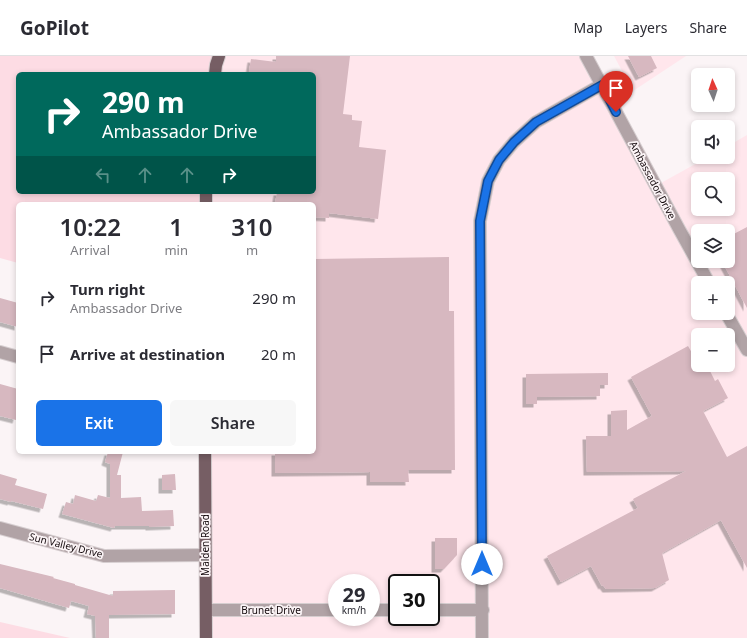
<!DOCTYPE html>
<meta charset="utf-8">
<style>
:root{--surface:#fff;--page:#f7f7f7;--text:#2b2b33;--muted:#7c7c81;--line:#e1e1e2;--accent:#1a73e8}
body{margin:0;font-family:"Noto Sans",sans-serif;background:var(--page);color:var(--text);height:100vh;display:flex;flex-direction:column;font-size:15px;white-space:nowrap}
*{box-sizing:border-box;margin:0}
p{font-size:13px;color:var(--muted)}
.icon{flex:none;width:22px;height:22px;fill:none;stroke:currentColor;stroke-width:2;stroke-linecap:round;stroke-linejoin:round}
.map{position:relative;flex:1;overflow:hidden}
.drawer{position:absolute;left:16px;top:146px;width:300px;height:252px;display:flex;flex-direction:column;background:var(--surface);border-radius:6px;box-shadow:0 2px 6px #0003}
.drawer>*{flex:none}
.top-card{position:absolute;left:16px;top:16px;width:300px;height:122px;border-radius:6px;box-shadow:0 2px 6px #0003;background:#00695c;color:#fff;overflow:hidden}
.needle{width:26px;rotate:357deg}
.fabs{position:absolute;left:691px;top:12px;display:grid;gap:8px}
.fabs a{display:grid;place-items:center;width:44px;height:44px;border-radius:6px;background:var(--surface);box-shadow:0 2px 6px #0003;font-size:20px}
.speed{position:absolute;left:328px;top:518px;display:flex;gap:8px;font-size:20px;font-weight:700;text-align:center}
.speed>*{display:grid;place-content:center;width:52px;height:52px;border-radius:50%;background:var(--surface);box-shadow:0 2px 6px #0003;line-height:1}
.speed small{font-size:10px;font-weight:400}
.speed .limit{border:2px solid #111;border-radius:6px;background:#fff;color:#111}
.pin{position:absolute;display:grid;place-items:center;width:34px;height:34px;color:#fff;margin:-41px -17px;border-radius:50% 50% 50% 0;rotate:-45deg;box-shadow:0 0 4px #0007}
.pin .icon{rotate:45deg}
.me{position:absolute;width:44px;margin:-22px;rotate:0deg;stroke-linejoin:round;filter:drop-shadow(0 0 3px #0008)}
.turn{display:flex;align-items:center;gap:14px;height:84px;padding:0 20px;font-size:18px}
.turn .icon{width:52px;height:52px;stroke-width:2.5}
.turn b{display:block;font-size:28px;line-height:34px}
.lanes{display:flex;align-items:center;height:38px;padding:0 20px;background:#0003;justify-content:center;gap:20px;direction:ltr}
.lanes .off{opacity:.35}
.eta{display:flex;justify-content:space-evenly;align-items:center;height:68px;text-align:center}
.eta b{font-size:24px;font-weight:600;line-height:28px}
.action{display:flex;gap:8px;margin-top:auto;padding:8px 20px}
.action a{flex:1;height:46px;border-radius:6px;background:var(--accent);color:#fff;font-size:16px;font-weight:600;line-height:46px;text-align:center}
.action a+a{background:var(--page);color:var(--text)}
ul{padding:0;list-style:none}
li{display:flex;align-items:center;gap:12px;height:56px;padding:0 20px}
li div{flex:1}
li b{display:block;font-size:15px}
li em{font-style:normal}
header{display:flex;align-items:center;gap:24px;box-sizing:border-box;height:56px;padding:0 20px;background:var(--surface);border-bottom:1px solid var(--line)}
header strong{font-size:19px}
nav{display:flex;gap:22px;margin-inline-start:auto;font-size:14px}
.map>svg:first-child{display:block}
</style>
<header>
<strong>GoPilot</strong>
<nav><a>Map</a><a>Layers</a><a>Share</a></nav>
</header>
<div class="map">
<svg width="747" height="582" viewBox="0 0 747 582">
<defs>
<filter id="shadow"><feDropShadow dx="-3.5" dy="3.5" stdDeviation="0" flood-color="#0004"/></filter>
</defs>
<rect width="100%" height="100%" fill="#fbf4f6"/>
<path fill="#ffe6ec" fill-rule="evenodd" d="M218,0H589L661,127L708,101H728V90L747,79V582H206L205,396H314V148H206V136H314V18H214ZM698,123H728V153H698ZM698,175H728V205H698ZM698,227H728V257H698ZM698,279H728V309H698ZM337,527H371V561H337ZM397,527H431V561H397Z
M614,0H686L633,35Z"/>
<path fill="#fddce4" d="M0,0H218L214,18H18V136H206V148H18V207L0,202Z
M0,566L70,582H0Z"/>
<path fill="#d7b8c0" filter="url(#shadow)" d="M276,0H350L343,58L352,59V64L362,65L359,91L386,94L378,163L329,157V162L314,161V148H275L277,136H314V18H251L252,16H249L251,3L276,6Z
M628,0H651L657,12L639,21Z
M747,171V252L722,205H728V181Z
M449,201V255H454L455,414H408L409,426H370V416L275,417V396H314V203Z
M0,242L18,247V271L0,266Z
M688,290L692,297L698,293V309H707L715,325L718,323L728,342L703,355L727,401L747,390V512L721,464L662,497L669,524L655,532L606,533L603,529L602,530L591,510L561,526L547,500L638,452L633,443L686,415L587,416L586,380H611V355L627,354V374L652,360L631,321Z
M608,317V329H600V340L537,341V348H526V318Z
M0,328L18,333V357L16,364L0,360Z
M108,396H123L117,419H121V442L141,441L142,455L173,454L174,470L149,471V470H115L114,472L62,458L66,446L73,448L75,439L96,445L98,439L110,442V408L105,406Z
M0,418L17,423L15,429L47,438L43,453L11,445V446L0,443Z
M175,418L176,434H162V419Z
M435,482H457V499L444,513H435Z
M0,508L54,521L53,522L75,528V529L113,540V535L175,534V558L109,559V582H96L95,560L87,558L89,550L71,545L69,552L0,532Z"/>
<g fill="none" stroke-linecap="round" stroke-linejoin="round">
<defs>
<path id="minor" d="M586,0L679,173L709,227
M726,257L747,294
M0,296L18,301
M0,472L104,500L205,499
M206,554H337
M371,554H397
M431,554H483
M482,582L480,165L488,125L499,104L514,86L536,66L601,29"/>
<path id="major" d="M215,18L216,9L219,0
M206,148V136
M205,396L206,582"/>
</defs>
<use href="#minor" stroke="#d6ced0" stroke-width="14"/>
<use href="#major" stroke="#d6ced0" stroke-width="14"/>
<use href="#minor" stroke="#b1a3a6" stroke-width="12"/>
<use href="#major" stroke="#765e64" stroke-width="12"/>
</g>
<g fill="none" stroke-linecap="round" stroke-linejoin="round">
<defs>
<path id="route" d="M482,508L480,165L488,125L499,104L514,86L536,66L602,29L616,56"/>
</defs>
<use href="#route" stroke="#114b97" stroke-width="10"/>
<use href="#route" stroke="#1a73e8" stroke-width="7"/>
</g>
<g text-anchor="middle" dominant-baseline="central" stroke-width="3.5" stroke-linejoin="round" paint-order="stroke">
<g font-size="10" fill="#12080b" stroke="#fbf4f6">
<text transform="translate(653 124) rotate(62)">Ambassador Drive</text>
<text transform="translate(66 489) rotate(14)">Sun Valley Drive</text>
<text transform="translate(205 489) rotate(-90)">Malden Road</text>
<text x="271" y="554">Brunet Drive</text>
</g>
</g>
</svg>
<div class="fabs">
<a><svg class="needle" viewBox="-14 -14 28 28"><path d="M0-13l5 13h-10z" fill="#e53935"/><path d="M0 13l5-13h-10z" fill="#7c7c81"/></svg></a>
<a><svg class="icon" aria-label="sound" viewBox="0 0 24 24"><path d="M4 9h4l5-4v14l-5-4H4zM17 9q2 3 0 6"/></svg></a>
<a><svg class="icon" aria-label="search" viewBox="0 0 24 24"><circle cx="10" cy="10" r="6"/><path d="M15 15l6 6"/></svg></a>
<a><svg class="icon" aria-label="layers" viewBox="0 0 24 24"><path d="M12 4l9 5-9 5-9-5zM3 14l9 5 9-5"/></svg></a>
<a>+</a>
<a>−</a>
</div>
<div class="speed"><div>29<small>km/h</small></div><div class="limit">30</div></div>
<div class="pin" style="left:616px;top:56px;background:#d93025"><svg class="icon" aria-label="arrive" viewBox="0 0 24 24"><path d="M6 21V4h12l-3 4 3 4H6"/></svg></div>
<svg class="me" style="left:482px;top:508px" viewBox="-20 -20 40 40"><circle r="19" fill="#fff"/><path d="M0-13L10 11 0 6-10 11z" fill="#1a73e8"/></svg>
<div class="top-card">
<div class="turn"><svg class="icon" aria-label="right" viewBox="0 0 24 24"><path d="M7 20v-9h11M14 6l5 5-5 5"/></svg><div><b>290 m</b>Ambassador Drive</div></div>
<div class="lanes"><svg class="icon off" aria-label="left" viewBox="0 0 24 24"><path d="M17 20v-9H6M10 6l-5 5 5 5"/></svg><svg class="icon off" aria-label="ahead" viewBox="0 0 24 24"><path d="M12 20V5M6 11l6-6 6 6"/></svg><svg class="icon off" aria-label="ahead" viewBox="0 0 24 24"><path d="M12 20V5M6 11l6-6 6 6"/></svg><svg class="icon" aria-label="right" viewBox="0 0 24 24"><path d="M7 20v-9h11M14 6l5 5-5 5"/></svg></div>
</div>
<section class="drawer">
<div class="eta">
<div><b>10:22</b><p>Arrival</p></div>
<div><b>1</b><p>min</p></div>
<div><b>310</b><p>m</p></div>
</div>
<ul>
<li><svg class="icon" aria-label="right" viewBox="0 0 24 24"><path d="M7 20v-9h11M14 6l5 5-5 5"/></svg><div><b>Turn right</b><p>Ambassador Drive</p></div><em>290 m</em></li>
<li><svg class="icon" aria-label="arrive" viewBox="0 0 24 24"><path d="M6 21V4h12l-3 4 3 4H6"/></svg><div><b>Arrive at destination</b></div><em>20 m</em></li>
</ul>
<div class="action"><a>Exit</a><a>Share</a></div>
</section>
</div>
